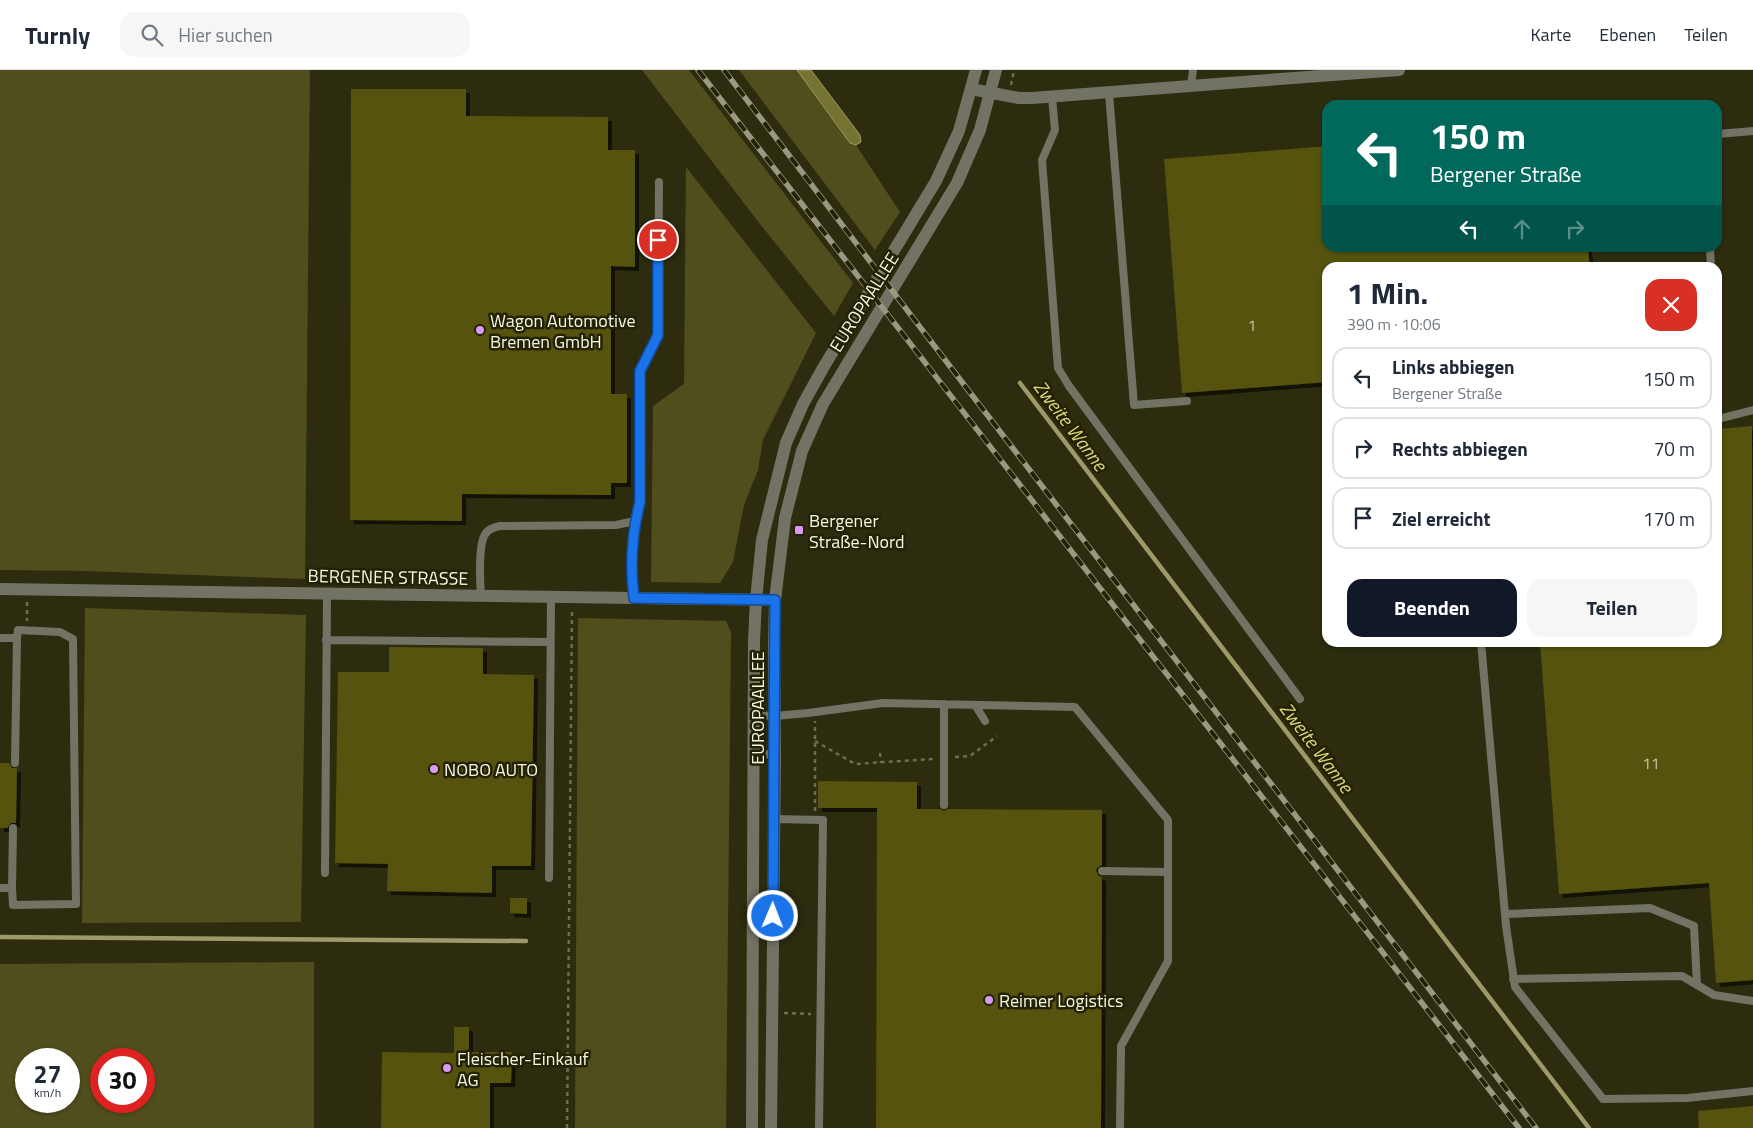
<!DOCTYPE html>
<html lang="de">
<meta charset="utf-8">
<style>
:root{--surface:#fff;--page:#f6f6f7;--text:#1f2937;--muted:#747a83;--line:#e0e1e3;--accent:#111827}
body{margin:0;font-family:"Titillium Web",sans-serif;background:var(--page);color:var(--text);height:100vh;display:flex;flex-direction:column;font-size:19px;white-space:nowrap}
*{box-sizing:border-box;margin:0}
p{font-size:16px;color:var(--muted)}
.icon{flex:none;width:28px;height:28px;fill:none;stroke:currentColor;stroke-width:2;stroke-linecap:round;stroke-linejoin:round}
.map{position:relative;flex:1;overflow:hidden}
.sheet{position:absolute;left:1322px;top:192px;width:400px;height:385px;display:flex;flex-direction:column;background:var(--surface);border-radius:15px;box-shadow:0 1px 4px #0004}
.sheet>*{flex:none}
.hud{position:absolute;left:1322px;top:30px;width:400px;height:152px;border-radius:15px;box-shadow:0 1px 4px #0004;background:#00695c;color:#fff;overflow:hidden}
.speed{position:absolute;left:15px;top:978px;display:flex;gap:10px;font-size:25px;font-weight:700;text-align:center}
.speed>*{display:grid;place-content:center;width:65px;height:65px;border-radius:50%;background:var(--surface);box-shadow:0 1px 4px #0004;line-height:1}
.speed small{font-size:12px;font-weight:400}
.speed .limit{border:8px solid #d22;background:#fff;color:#111}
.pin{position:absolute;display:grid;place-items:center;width:42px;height:42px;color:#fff;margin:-21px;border:2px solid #fff;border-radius:50%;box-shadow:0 1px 5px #0007}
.me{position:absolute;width:55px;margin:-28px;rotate:1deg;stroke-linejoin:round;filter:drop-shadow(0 0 4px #0008)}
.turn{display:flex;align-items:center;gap:18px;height:105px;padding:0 25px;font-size:22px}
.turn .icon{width:65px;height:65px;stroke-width:2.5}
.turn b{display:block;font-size:35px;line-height:42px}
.lanes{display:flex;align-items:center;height:48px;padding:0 25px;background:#0003;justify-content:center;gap:25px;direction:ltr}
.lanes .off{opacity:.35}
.round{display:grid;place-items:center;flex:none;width:52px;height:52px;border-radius:15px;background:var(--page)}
.summary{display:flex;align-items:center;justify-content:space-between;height:85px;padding:0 25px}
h1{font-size:30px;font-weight:700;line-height:38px}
.cta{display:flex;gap:10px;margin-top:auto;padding:10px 25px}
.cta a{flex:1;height:58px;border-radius:15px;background:var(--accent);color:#fff;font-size:20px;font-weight:700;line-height:58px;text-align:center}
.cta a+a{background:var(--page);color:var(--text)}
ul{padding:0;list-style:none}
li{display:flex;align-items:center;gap:15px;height:62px;margin:0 10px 8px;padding:0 15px;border:2px solid var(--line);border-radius:15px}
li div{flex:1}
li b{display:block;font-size:19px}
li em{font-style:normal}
header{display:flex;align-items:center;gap:30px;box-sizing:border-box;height:70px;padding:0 25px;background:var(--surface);border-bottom:1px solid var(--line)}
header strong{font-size:24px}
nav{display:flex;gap:28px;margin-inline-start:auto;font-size:18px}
.search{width:350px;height:45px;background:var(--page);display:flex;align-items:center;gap:12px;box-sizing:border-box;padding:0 18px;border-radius:15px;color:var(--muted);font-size:19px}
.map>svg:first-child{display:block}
</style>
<header>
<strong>Turnly</strong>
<div class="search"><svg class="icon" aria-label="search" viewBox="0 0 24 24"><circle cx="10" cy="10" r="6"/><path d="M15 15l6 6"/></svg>Hier suchen</div>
<nav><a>Karte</a><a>Ebenen</a><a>Teilen</a></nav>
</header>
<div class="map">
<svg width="1753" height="1058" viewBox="0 0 1753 1058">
<defs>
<filter id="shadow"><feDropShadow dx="4" dy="4" stdDeviation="0" flood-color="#0009"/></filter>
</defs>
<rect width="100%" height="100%" fill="#2d2c0f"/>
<path fill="#504e1d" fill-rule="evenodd" d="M0,0H310L305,509L85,501L0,500Z
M642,0H689L853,213L834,246L760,154Z
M739,0H797L850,73L856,75L900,142L875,180Z
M686,97L816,263L763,370L758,400L744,435L733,492L720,513L651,512V507L653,336L684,314Z
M85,538L306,545L301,852L82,853Z
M578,548L726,551L731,562L726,1058H575Z
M314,892V1058H0V894ZM26,989H69V1031H26ZM101,989H144V1031H101Z"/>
<path fill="#757331" stroke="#9c9a67" d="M797,0H811L860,65L861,72L856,75L850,73Z"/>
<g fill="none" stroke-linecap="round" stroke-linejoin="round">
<path stroke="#9c9a67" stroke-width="4.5" d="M1020,313L1589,1058
M0,867L526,871"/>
</g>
<path fill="#555209" filter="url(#shadow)" d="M351,19H466V46L608,47V80H635V197L611,196V324H627V413H611V425L462,424V451L350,450Z
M1328,76V178H1588L1590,198H1328V312L1182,323L1164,89Z
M1752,356L1753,910L1716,913L1709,813L1559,824L1540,572H1718V359Z
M389,577L483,578V604L534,605L531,796H492V823L387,821L388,794L335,793L338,602H389Z
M0,693H9L12,698H17L16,753H11L7,758H0Z
M818,711L917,712V739H940L944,741L948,739L1102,740V795L1097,798L1096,801L1099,806L1102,807L1101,1058H876L877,738H818Z
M510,828H527V844L510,843Z
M454,957H469V982H512L511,1013H490V1058H381L382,982L454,983Z
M1753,1036V1058H1699L1698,1041Z"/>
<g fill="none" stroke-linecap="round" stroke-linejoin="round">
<path stroke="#6d6d53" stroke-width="2.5" stroke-dasharray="4 4" stroke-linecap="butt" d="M1011,15L1014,0
M27,532V551
M815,671L855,694L934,689
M880,683L881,693
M955,687L970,686L997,666
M815,741V651
M784,943L811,944
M567,1058L572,541"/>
<path stroke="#737365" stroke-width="8" d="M1191,16L1193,0
M1109,23L1134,335L1187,331
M1052,27L1055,60L1042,90L1058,298L1069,316L1300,629
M1718,64L1753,61
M1710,178L1711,198
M1718,278V288
M1718,349L1753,340
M481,525C480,513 478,472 486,463C489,459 495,457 500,456L616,455L635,451
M634,527C630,496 632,463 640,432V301L658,265L659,112
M0,568H17L15,693
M326,570L550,572
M1481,572L1506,856L1515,917L1603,1029L1687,1028L1753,1021
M944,634V735
M975,635L985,651
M753,645L775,646L808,643L883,633L1075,637L1168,750V891L1121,976L1120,1058
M753,683L775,685
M774,749L823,750L819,1058
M1102,801L1168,802
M325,803L327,523
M549,808L551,526
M0,818H12L13,758
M12,818L13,835L76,834L73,569L60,562L18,560L17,568
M1505,844L1650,838L1694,856L1697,915
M1513,909L1682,906L1714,925L1753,931"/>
<path stroke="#737365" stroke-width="12" d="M971,19L1019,28H1032L1399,0
M0,519L775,530
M752,1058L754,571L756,530L762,470L786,373L803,334L823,298L936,111L959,61L976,0
M771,1058L775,685L774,573L775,530L785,448L802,381L823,334L957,113L980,60L996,0"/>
<defs>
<path id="rail" d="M698,0L1519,1058
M724,0L965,316L1536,1058"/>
</defs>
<use href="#rail" stroke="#999982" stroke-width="5.5"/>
<use href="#rail" stroke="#242205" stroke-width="4" stroke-dasharray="11" stroke-linecap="butt"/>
</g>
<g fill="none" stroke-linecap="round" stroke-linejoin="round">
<defs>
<path id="route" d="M658,170V265L640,301V432C632,463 630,496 634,528L775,530L773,846"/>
</defs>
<use href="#route" stroke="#114b97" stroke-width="12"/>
<use href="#route" stroke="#1a73e8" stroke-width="9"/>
</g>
<g fill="#dc99f4" stroke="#242205" stroke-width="2">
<circle cx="480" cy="260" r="5"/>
<rect x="794" y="455" width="10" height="10" rx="2.5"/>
<circle cx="434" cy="699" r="5"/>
<circle cx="989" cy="930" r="5"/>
<circle cx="447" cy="998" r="5"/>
</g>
<g text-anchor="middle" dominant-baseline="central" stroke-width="5" stroke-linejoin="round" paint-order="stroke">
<g font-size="15" fill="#cecdad">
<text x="1252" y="255">1</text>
<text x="1651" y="693">11</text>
</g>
<g font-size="18" fill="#f6f6e4" stroke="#242205">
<text transform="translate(864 232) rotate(-58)">EUROPAALLEE</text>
<text transform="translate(388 507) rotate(1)">BERGENER STRASSE</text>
<text transform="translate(757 638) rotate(-90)">EUROPAALLEE</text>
</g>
<g font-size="18" fill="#f6f6e4" stroke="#242205" text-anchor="start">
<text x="490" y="250">Wagon Automotive<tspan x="490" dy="21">Bremen GmbH</tspan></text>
<text x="809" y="450">Bergener<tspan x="809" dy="21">Straße-Nord</tspan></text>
<text x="444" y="699">NOBO AUTO</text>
<text x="999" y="930">Reimer Logistics</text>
<text x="457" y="988">Fleischer-Einkauf<tspan x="457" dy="21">AG</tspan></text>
</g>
<g font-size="19" font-style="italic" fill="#ddda7b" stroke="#242205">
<text transform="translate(1071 355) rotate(53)">Zweite Wanne</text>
<text transform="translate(1317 677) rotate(53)">Zweite Wanne</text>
</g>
</g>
</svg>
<div class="speed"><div>27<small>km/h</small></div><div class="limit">30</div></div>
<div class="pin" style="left:658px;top:170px;background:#d93025"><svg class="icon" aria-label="arrive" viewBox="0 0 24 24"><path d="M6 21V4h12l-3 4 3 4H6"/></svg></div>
<svg class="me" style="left:773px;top:846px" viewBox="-20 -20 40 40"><circle r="17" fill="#1a73e8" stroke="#fff" stroke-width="3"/><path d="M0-11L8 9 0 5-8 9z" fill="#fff"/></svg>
<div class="hud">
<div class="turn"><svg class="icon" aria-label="left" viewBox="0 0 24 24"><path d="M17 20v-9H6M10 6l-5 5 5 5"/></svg><div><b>150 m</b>Bergener Straße</div></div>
<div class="lanes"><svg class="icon" aria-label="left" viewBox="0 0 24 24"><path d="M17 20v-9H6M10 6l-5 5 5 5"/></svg><svg class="icon off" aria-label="ahead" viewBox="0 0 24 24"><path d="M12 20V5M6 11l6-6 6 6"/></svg><svg class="icon off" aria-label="right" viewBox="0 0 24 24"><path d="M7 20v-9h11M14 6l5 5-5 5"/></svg></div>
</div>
<section class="sheet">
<div class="summary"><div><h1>1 Min.</h1><p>390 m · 10:06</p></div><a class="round" style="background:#d93025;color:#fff"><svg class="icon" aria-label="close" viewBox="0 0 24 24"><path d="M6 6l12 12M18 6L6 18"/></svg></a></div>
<ul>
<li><svg class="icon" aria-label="left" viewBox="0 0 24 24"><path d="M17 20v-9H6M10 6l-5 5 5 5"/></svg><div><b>Links abbiegen</b><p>Bergener Straße</p></div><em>150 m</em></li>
<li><svg class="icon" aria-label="right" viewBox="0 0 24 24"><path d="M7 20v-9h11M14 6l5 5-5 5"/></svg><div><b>Rechts abbiegen</b></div><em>70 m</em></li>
<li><svg class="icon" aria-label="arrive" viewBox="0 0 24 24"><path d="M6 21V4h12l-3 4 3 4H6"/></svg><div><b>Ziel erreicht</b></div><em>170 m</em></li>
</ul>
<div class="cta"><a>Beenden</a><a>Teilen</a></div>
</section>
</div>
